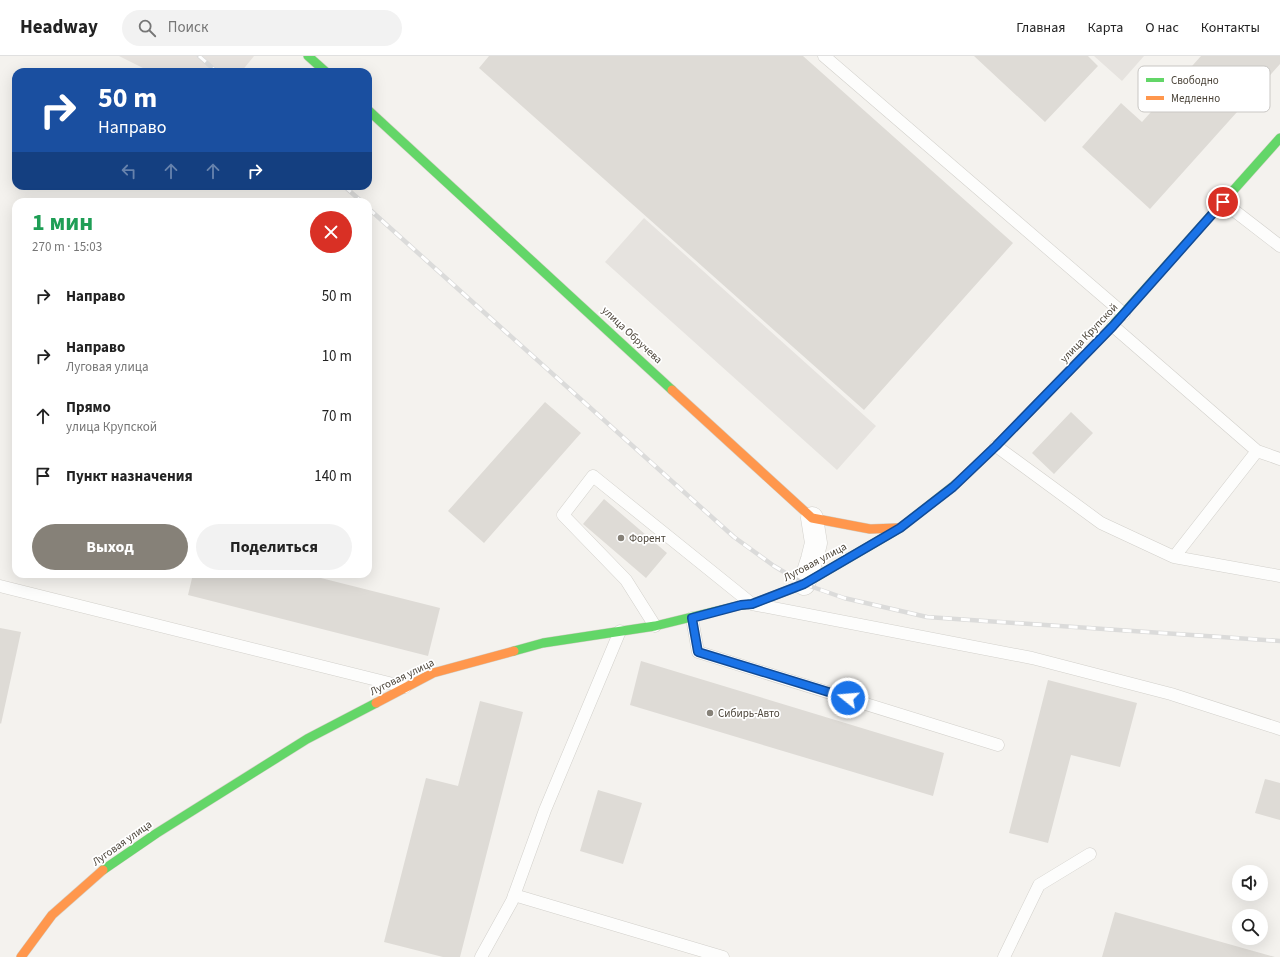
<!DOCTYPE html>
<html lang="ru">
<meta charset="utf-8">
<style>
:root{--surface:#fff;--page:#f2f2f2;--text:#222;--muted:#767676;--line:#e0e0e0;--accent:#868178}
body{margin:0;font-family:"Source Sans 3",sans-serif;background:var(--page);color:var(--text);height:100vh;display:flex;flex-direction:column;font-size:15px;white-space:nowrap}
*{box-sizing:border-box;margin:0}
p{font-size:13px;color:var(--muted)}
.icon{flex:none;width:22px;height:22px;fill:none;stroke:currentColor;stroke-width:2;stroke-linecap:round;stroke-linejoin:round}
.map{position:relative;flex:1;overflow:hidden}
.drawer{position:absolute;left:12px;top:142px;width:360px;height:380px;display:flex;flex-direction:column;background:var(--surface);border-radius:12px;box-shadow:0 4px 16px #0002}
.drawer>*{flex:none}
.banner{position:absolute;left:12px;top:12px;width:360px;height:122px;border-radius:12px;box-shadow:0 4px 16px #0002;background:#1a4fa0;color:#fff;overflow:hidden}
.buttons{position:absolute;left:1232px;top:809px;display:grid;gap:8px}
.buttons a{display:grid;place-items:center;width:36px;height:36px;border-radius:50%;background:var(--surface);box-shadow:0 4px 16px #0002;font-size:20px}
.pin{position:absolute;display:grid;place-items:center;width:34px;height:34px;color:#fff;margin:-17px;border:2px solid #fff;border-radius:50%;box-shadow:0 1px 4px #0007}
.me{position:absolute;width:44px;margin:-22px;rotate:287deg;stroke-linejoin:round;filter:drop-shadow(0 0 3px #0008)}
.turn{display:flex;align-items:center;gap:14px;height:84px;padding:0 20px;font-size:18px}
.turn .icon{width:52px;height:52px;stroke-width:2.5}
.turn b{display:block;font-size:28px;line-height:34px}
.lanes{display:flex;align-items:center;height:38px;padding:0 20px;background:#0003;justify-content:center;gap:20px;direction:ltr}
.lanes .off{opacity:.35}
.round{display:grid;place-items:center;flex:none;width:42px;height:42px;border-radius:21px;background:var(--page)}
.overview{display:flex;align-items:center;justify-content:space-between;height:68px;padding:0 20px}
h1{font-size:24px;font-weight:700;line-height:30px;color:#1e9e55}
.button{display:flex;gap:8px;margin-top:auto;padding:8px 20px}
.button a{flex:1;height:46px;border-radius:24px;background:var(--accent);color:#fff;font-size:16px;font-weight:700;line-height:46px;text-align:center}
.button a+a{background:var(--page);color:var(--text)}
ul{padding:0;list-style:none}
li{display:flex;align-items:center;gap:12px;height:60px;padding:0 20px}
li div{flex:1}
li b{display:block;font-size:15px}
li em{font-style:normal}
header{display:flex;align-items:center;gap:24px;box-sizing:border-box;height:56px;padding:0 20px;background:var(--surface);border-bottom:1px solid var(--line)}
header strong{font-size:19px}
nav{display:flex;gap:22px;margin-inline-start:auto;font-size:14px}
.search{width:280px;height:36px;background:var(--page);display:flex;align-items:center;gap:10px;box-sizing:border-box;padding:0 14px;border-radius:22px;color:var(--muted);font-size:15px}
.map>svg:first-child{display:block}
</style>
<header>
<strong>Headway</strong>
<div class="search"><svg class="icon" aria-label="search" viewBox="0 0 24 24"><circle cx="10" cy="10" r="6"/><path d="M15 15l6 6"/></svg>Поиск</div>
<nav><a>Главная</a><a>Карта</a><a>О нас</a><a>Контакты</a></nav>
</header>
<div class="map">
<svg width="1280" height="901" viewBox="0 0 1280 901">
<rect width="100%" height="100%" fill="#f4f2ee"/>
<path fill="#e6e2de" d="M119,0H254L241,16H151Z"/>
<path fill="#e6e3df" d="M1094,0H1144L1122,25Z
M644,162L876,370L837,414L605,206Z"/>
<path fill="#dedbd6" d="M489,0H803L1013,187L864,354L479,12Z
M974,0H1088L1098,10L1045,66Z
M1201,0H1280V8L1150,153L1082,91L1121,47L1142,66Z
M545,346L581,377L484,487L448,455Z
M1071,356L1093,377L1054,418L1032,397Z
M604,443L667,497L646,522L583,468Z
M193,518H305L440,552L428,600L188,539Z
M0,572L21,576L1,668L0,667Z
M641,605L944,697L933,740L630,649Z
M1048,624L1137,647L1120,711L1071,699L1048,787L1009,777Z
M480,645L523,656L460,901H443L384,886L426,722L458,730Z
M1265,723L1280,727V764L1255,757Z
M598,734L642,747L623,808L580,795Z
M1115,856L1275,901H1102Z"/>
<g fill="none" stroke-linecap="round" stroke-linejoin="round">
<defs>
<path id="lane" d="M824,0L1124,258
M1223,146L1280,190
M1113,270L1257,395L1280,403
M996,390L1101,467L1174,501L1280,520
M1174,501L1257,395
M0,530L405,631
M692,562L698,596L998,689
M655,570L626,524L563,459L593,420L752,548L1032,602L1171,638L1280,673
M514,839L723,901
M481,901L512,845L545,754L620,575
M1004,901L1039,829L1090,798"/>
<path id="street" d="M804,528L812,503L816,487L812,462"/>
<path id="fast" d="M308,0L326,16
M368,54L672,334
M1106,277L1280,82
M514,595L543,587L655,570L741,549L752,548L804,528L900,472L956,428
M103,814L157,777L307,683L376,647"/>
<path id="slow" d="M672,334L812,462L870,473L897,472
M956,428L996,390L1106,277
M376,647L433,617L514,595
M21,901L52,859L103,814"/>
</defs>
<use href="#lane" stroke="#d2d0cb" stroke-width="13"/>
<use href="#street" stroke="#d2d0cb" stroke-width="23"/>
<use href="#fast" stroke="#d3cfc5" stroke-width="10"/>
<use href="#slow" stroke="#d3cfc5" stroke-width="10"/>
<use href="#lane" stroke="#fdfdfc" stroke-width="12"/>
<use href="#street" stroke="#fdfdfc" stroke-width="22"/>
<use href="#fast" stroke="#63d668" stroke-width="9"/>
<use href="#slow" stroke="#ff974d" stroke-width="9"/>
<defs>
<path id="rail" d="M199,0L217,16
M344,130L362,146
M368,152L734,481L774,510L804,528L844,542L927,561L1280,585"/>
</defs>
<use href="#rail" stroke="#dbdbda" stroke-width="4.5"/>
<use href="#rail" stroke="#fff" stroke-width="3" stroke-dasharray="9" stroke-linecap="butt"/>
</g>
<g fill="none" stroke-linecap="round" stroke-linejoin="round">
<defs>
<path id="route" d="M848,642L698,596L692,562L741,549L752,548L804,528L900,472L953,431L996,390L1113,270L1223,146"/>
</defs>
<use href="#route" stroke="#114b97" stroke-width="10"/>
<use href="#route" stroke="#1a73e8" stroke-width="7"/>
</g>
<g fill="#868178" stroke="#fff" stroke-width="1.5">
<circle cx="621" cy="482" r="4"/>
<circle cx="710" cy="657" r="4"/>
</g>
<g text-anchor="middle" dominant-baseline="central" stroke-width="3.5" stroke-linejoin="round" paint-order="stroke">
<g font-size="11" fill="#4b4439" stroke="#fff">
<text transform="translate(1089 277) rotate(-46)">улица Крупской</text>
<text transform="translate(632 279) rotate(43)">улица Обручева</text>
<text transform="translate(815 506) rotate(-28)">Луговая улица</text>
<text transform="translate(402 621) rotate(-26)">Луговая улица</text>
<text transform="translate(122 787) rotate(-35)">Луговая улица</text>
</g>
<g font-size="11" fill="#4b4439" stroke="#fff" text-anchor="start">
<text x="629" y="482">Форент</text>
<text x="718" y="657">Сибирь-Авто</text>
</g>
</g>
<rect x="1138" y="10" width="132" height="46" rx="6" fill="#fff" stroke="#c9c7c4" stroke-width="1"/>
<rect x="1146" y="22" width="18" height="4" fill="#63d668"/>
<rect x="1146" y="40" width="18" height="4" fill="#ff974d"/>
<g font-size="11" fill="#4b4439">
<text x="1171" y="28">Свободно</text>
<text x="1171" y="46">Медленно</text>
</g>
</svg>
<div class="buttons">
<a><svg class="icon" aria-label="sound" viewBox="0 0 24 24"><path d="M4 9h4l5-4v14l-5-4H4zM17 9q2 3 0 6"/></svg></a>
<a><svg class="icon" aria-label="search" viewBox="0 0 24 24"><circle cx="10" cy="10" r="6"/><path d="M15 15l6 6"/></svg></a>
</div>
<div class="pin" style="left:1223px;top:146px;background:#d93025"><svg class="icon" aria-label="arrive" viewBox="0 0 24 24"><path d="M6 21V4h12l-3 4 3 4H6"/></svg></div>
<svg class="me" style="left:848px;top:642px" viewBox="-20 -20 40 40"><circle r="17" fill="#1a73e8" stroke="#fff" stroke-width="3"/><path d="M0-11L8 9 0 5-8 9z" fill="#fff"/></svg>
<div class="banner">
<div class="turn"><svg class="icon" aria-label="right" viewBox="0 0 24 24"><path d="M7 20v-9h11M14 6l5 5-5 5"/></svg><div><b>50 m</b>Направо</div></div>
<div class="lanes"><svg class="icon off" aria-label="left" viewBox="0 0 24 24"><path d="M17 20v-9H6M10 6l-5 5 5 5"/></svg><svg class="icon off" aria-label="ahead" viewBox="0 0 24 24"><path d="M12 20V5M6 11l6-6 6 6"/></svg><svg class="icon off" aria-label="ahead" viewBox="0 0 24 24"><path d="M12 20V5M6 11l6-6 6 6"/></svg><svg class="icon" aria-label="right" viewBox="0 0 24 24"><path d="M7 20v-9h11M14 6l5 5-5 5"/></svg></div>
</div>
<section class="drawer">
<div class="overview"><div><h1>1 мин</h1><p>270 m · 15:03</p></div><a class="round" style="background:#d93025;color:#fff"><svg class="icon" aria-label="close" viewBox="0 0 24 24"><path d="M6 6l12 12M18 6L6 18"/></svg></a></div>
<ul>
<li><svg class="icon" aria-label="right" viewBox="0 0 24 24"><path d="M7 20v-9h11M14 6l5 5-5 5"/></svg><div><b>Направо</b></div><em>50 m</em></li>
<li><svg class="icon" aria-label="right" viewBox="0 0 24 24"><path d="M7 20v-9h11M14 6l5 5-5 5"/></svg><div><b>Направо</b><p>Луговая улица</p></div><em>10 m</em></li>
<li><svg class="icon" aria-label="ahead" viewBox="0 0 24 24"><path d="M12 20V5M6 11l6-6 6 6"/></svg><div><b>Прямо</b><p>улица Крупской</p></div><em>70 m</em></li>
<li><svg class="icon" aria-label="arrive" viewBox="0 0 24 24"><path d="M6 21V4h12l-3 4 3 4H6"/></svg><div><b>Пункт назначения</b></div><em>140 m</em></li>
</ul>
<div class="button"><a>Выход</a><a>Поделиться</a></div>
</section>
</div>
